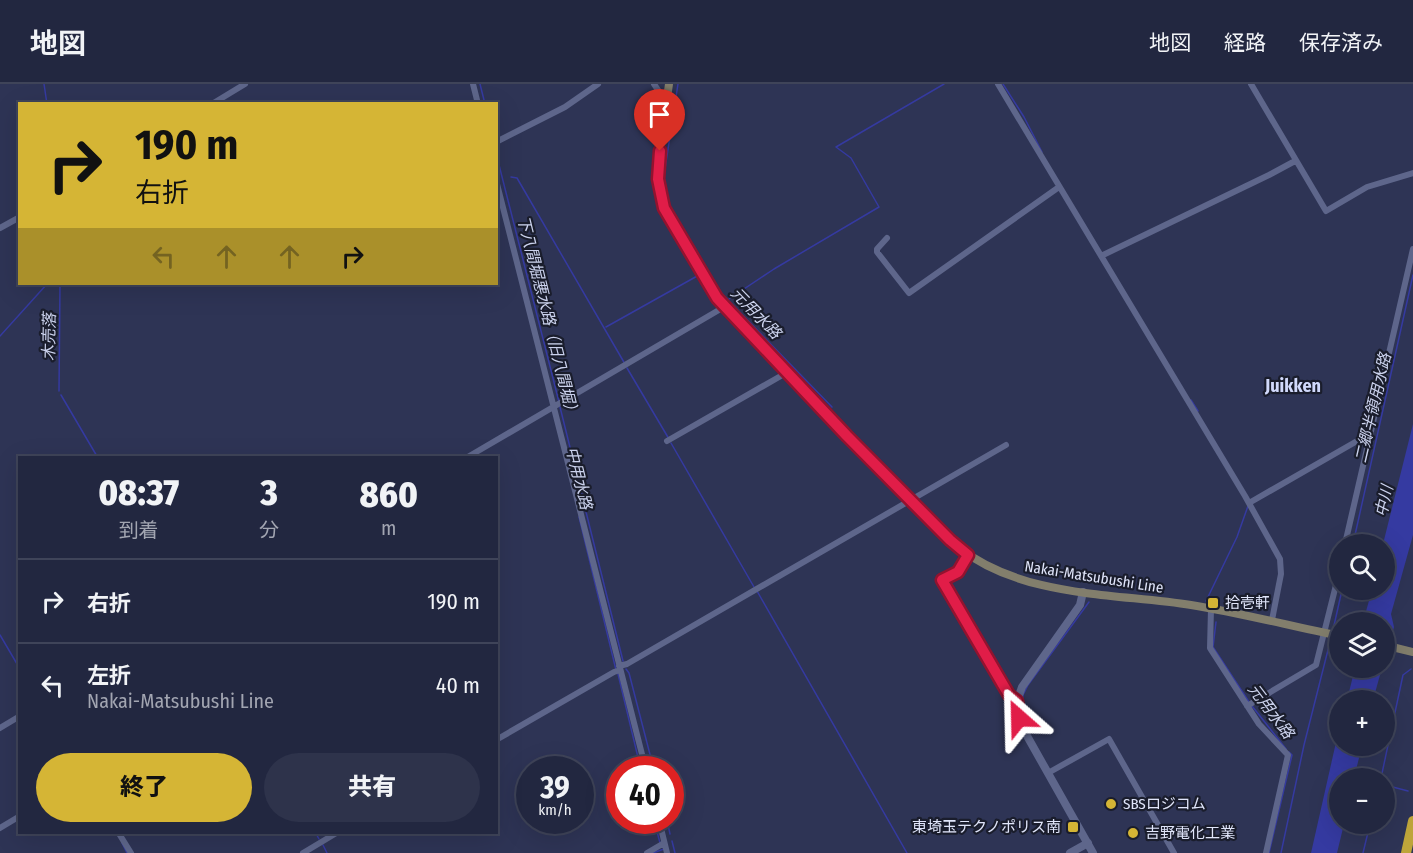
<!DOCTYPE html>
<html lang="ja">
<meta charset="utf-8">
<style>
:root{--surface:#222740;--page:#2e334b;--text:#f1f3f6;--muted:#a2a5b1;--line:#3f4459;--accent:#d5b535}
body{margin:0;font-family:"Fira Sans Condensed","Noto Sans JP",sans-serif;background:var(--page);color:var(--text);height:100vh;display:flex;flex-direction:column;font-size:22px;white-space:nowrap}
*{box-sizing:border-box;margin:0}
p{font-size:20px;color:var(--muted)}
.icon{flex:none;width:33px;height:33px;fill:none;stroke:currentColor;stroke-width:2;stroke-linecap:round;stroke-linejoin:round}
.map{position:relative;flex:1;overflow:hidden}
.details{position:absolute;left:18px;top:372px;width:480px;height:378px;display:flex;flex-direction:column;background:var(--surface);border-radius:0px;box-shadow:0 6px 24px #0002,0 0 0 2px var(--line)}
.details>*{flex:none}
.top-card{position:absolute;left:18px;top:18px;width:480px;height:183px;border-radius:0px;box-shadow:0 6px 24px #0002,0 0 0 2px var(--line);background:#d5b535;color:#111;overflow:hidden}
.controls{position:absolute;left:1329px;top:450px;display:grid;gap:12px}
.controls a{display:grid;place-items:center;width:66px;height:66px;border-radius:50%;background:var(--surface);box-shadow:0 6px 24px #0002,0 0 0 2px var(--line);font-size:30px}
.speed{position:absolute;left:516px;top:672px;display:flex;gap:12px;font-size:30px;font-weight:700;text-align:center}
.speed>*{display:grid;place-content:center;width:78px;height:78px;border-radius:50%;background:var(--surface);box-shadow:0 6px 24px #0002,0 0 0 2px var(--line);line-height:1}
.speed small{font-size:15px;font-weight:400}
.speed .limit{border:9px solid #d22;background:#fff;color:#111}
.pin{position:absolute;display:grid;place-items:center;width:51px;height:51px;color:#fff;margin:-62px -26px;border-radius:50% 50% 50% 0;rotate:-45deg;box-shadow:0 0 6px #0007}
.pin .icon{rotate:45deg}
.me{position:absolute;width:66px;margin:-33px;rotate:335deg;stroke-linejoin:round;filter:drop-shadow(0 0 4px #0008)}
.turn{display:flex;align-items:center;gap:21px;height:126px;padding:0 18px;font-size:27px}
.turn .icon{width:78px;height:78px;stroke-width:2.5}
.turn b{display:block;font-size:42px;line-height:51px}
.lanes{display:flex;align-items:center;height:57px;padding:0 18px;background:#0003;justify-content:center;gap:30px;direction:ltr}
.lanes .off{opacity:.35}
.eta{display:flex;justify-content:space-evenly;align-items:center;height:102px;text-align:center}
.eta b{font-size:36px;font-weight:800;line-height:42px}
.action{display:flex;gap:12px;margin-top:auto;padding:12px 18px}
.action a{flex:1;height:69px;border-radius:36px;background:var(--accent);color:#111;font-size:24px;font-weight:800;line-height:69px;text-align:center}
.action a+a{background:var(--page);color:var(--text)}
ul{padding:0;list-style:none}
li{display:flex;align-items:center;gap:18px;height:84px;padding:0 18px;border-top:2px solid var(--line)}
li div{flex:1}
li b{display:block;font-size:22px}
li em{font-style:normal}
header{display:flex;align-items:center;gap:36px;box-sizing:border-box;height:84px;padding:0 30px;background:var(--surface);border-bottom:2px solid var(--line)}
header strong{font-size:28px}
nav{display:flex;gap:33px;margin-inline-start:auto;font-size:21px}
.map>svg:first-child{display:block}
</style>
<header>
<strong>地図</strong>
<nav><a>地図</a><a>経路</a><a>保存済み</a></nav>
</header>
<div class="map">
<svg width="1413" height="769" viewBox="0 0 1413 769">
<rect width="100%" height="100%" fill="#2e3455"/>
<path fill="#353aa1" d="M1413,340V451L1391,530L1394,543L1385,577L1384,538H1363L1372,506H1384L1383,460Z
M1355,584H1382L1373,616H1347Z
M1339,645L1340,662H1362L1354,694H1340V740H1344L1337,769H1311Z"/>
<g fill="none" stroke-linecap="round" stroke-linejoin="round">
<path stroke="#353aa1" stroke-width="1.5" d="M44,0L47,20
M480,0L485,20
M1003,0L1024,33L1042,68
M496,69L559,318
M511,93L517,94L625,280
M663,98L678,0
M670,126L714,200L724,212L832,323
M729,215L774,185L879,123L851,74L836,63L944,0
M606,243L699,191
M0,252L47,200
M627,284L669,355
M59,307L60,200
M61,311L98,374
M1191,316L1198,327
M560,323L623,577
M671,359L754,503
M579,433L616,586
M1353,460L1413,191
M757,507L907,769
M1206,517L1237,453L1248,422
M1216,538L1213,563L1249,618
M1333,546L1342,506
M0,551L20,585
M626,585L629,589L654,686
M618,590L641,686
M1252,622L1286,665
M1022,626L1023,611L1028,601L1089,518
M1381,694L1403,591L1411,585
M1389,702L1408,707
M654,736L660,759
M667,736L670,750
M315,748L319,755
M672,757L675,769
M122,759L127,769
M323,761L327,769
M653,769L664,765
M1269,769L1292,671L1289,668
M1281,769L1304,661L1331,554
M1363,769L1370,740"/>
<path stroke="#5e668b" stroke-width="6" d="M473,0L478,20
M654,0L662,12L667,13
M998,0L1245,412L1280,475L1281,490L1272,536
M1251,0L1326,127L1367,103L1413,89
M212,20L245,0
M496,58L565,23L598,0
M496,96L646,686
M0,144L20,133
M887,154L877,165V168L909,209L1059,103
M1101,172L1269,91L1295,77
M667,357L786,289
M466,374L724,223
M1249,419L1371,349
M1345,460L1413,165
M968,471L958,488L942,496L1009,611L1017,617
M1211,525L1210,564L1259,640L1288,671L1266,769
M619,582L627,580L1006,361
M1247,622L1316,581L1340,485
M0,644L20,632
M496,656L614,588L620,586
M1048,689L1109,655L1174,769
M659,736L667,769
M0,744L20,732
M118,748L131,769
M303,769L338,748
M647,769L664,759"/>
<path stroke="#5e668b" stroke-width="8" d="M1083,508L1080,521L1022,603L1017,617L1022,643L1093,769
M1070,769L1088,759"/>
<path stroke="#827e6c" stroke-width="8" d="M669,0C665,31 655,65 658,96C661,134 710,208 736,236L958,463C1023,514 1113,509 1191,521C1241,529 1290,542 1340,552
M1384,561L1413,568"/>
<path stroke="#bea53a" stroke-width="10" d="M1406,769L1413,737"/>
</g>
<g fill="none" stroke-linecap="round" stroke-linejoin="round">
<defs>
<path id="route" d="M660,67L658,95L664,124L717,214L847,352L950,456L968,471L958,488L942,496L1009,611L1017,617L1019,634"/>
</defs>
<use href="#route" stroke="#92132f" stroke-width="15"/>
<use href="#route" stroke="#e11d48" stroke-width="10"/>
</g>
<g fill="#d5b535" stroke="#1a1d2c" stroke-width="2">
<rect x="1207" y="513" width="12" height="12" rx="3"/>
<circle cx="1111" cy="720" r="6"/>
<rect x="1067" y="737" width="12" height="12" rx="3"/>
<circle cx="1133" cy="749" r="6"/>
</g>
<g text-anchor="middle" dominant-baseline="central" stroke-width="4.5" stroke-linejoin="round" paint-order="stroke">
<g font-size="15" fill="#e0e5fa" stroke="#1a1d2c">
<text transform="translate(1094 493) rotate(9)">Nakai-Matsubushi Line</text>
</g>
<g font-size="15" fill="#e0e5fa" stroke="#1a1d2c" text-anchor="start">
<text x="1225" y="519">拾壱軒</text>
<text x="1123" y="720">SBSロジコム</text>
<text x="1061" y="743" text-anchor="end">東埼玉テクノポリス南</text>
<text x="1145" y="749">吉野電化工業</text>
</g>
<g font-size="16" font-style="italic" fill="#cbd2ed" stroke="#1a1d2c">
<text transform="translate(756 229) rotate(46)">元用水路</text>
<text transform="translate(548 233) rotate(76)">下八間堀悪水路（旧八間堀）</text>
<text transform="translate(49 253) rotate(-89)">木売落</text>
<text transform="translate(1373 324) rotate(-77)">二郷半領用水路</text>
<text transform="translate(579 394) rotate(76)">中用水路</text>
<text transform="translate(1384 417) rotate(-78)">中川</text>
<text transform="translate(1271 627) rotate(53)">元用水路</text>
</g>
<g font-size="18" font-weight="bold" fill="#d1d9fb" stroke="#1a1d2c">
<text x="1293" y="302">Juikken</text>
</g>
</g>
</svg>
<div class="controls">
<a><svg class="icon" aria-label="search" viewBox="0 0 24 24"><circle cx="10" cy="10" r="6"/><path d="M15 15l6 6"/></svg></a>
<a><svg class="icon" aria-label="layers" viewBox="0 0 24 24"><path d="M12 4l9 5-9 5-9-5zM3 14l9 5 9-5"/></svg></a>
<a>+</a>
<a>−</a>
</div>
<div class="speed"><div>39<small>km/h</small></div><div class="limit">40</div></div>
<div class="pin" style="left:660px;top:67px;background:#d93025"><svg class="icon" aria-label="arrive" viewBox="0 0 24 24"><path d="M6 21V4h12l-3 4 3 4H6"/></svg></div>
<svg class="me" style="left:1019px;top:634px" viewBox="-20 -20 40 40"><path d="M0-17L14 15 0 8-14 15z" fill="#e11d48" stroke="#fff" stroke-width="4"/></svg>
<div class="top-card">
<div class="turn"><svg class="icon" aria-label="right" viewBox="0 0 24 24"><path d="M7 20v-9h11M14 6l5 5-5 5"/></svg><div><b>190 m</b>右折</div></div>
<div class="lanes"><svg class="icon off" aria-label="left" viewBox="0 0 24 24"><path d="M17 20v-9H6M10 6l-5 5 5 5"/></svg><svg class="icon off" aria-label="ahead" viewBox="0 0 24 24"><path d="M12 20V5M6 11l6-6 6 6"/></svg><svg class="icon off" aria-label="ahead" viewBox="0 0 24 24"><path d="M12 20V5M6 11l6-6 6 6"/></svg><svg class="icon" aria-label="right" viewBox="0 0 24 24"><path d="M7 20v-9h11M14 6l5 5-5 5"/></svg></div>
</div>
<section class="details">
<div class="eta">
<div><b>08:37</b><p>到着</p></div>
<div><b>3</b><p>分</p></div>
<div><b>860</b><p>m</p></div>
</div>
<ul>
<li><svg class="icon" aria-label="right" viewBox="0 0 24 24"><path d="M7 20v-9h11M14 6l5 5-5 5"/></svg><div><b>右折</b></div><em>190 m</em></li>
<li><svg class="icon" aria-label="left" viewBox="0 0 24 24"><path d="M17 20v-9H6M10 6l-5 5 5 5"/></svg><div><b>左折</b><p>Nakai-Matsubushi Line</p></div><em>40 m</em></li>
</ul>
<div class="action"><a>終了</a><a>共有</a></div>
</section>
</div>
